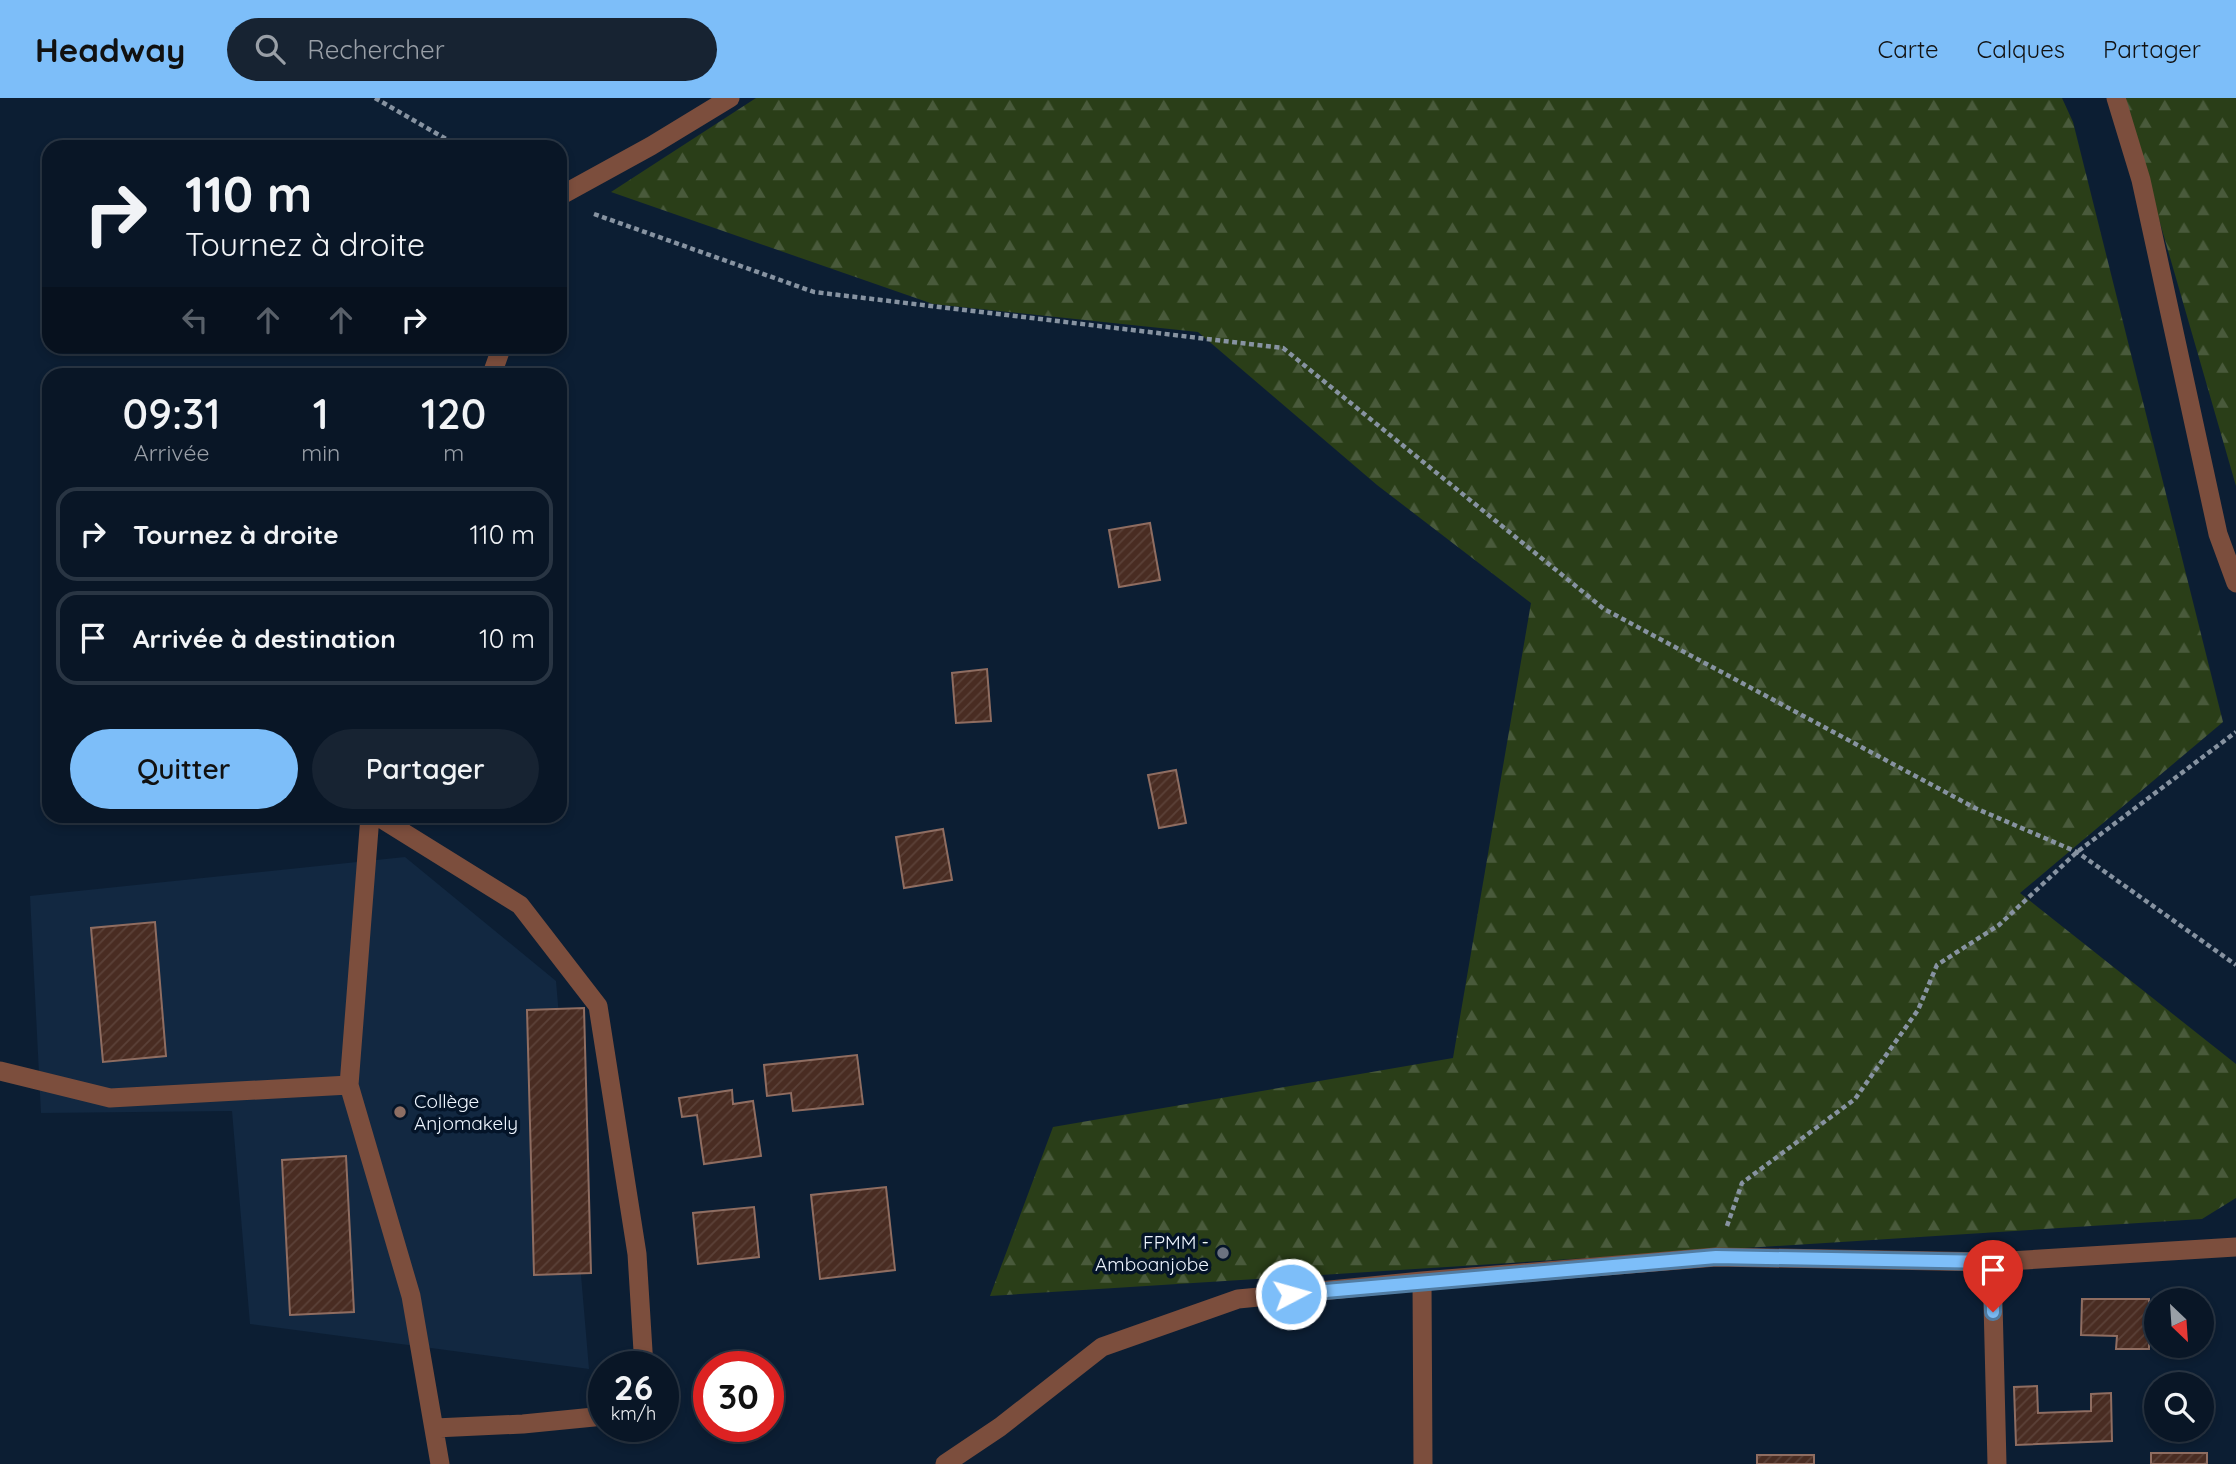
<!DOCTYPE html>
<html lang="fr">
<meta charset="utf-8">
<style>
:root{--surface:#091626;--page:#172332;--text:#f1f3f6;--muted:#999fa7;--line:#293543;--accent:#7dbef9}
body{margin:0;font-family:Quicksand,sans-serif;background:var(--page);color:var(--text);height:100vh;display:flex;flex-direction:column;font-size:26px;white-space:nowrap}
*{box-sizing:border-box;margin:0}
p{font-size:23px;color:var(--muted)}
.icon{flex:none;width:38px;height:38px;fill:none;stroke:currentColor;stroke-width:2;stroke-linecap:round;stroke-linejoin:round}
.map{position:relative;flex:1;overflow:hidden}
.side{position:absolute;left:42px;top:270px;width:525px;height:455px;display:flex;flex-direction:column;background:var(--surface);border-radius:21px;box-shadow:0 4px 10px #0003,0 0 0 2px var(--line)}
.side>*{flex:none}
.guide{position:absolute;left:42px;top:42px;width:525px;height:214px;border-radius:21px;box-shadow:0 4px 10px #0003,0 0 0 2px var(--line);background:#091626;color:var(--text);overflow:hidden}
.needle{width:46px;rotate:155deg}
.tools{position:absolute;left:2144px;top:1190px;display:grid;gap:14px}
.tools a{display:grid;place-items:center;width:70px;height:70px;border-radius:50%;background:var(--surface);box-shadow:0 4px 10px #0003,0 0 0 2px var(--line);font-size:35px}
.speed{position:absolute;left:588px;top:1253px;display:flex;gap:14px;font-size:35px;font-weight:700;text-align:center}
.speed>*{display:grid;place-content:center;width:91px;height:91px;border-radius:50%;background:var(--surface);box-shadow:0 4px 10px #0003,0 0 0 2px var(--line);line-height:1}
.speed small{font-size:18px;font-weight:400}
.speed .limit{border:10px solid #d22;background:#fff;color:#111}
.pin{position:absolute;display:grid;place-items:center;width:60px;height:60px;color:#fff;margin:-72px -30px;border-radius:50% 50% 50% 0;rotate:-45deg;box-shadow:0 0 7px #0007}
.pin .icon{rotate:45deg}
.me{position:absolute;width:77px;margin:-38px;rotate:84deg;stroke-linejoin:round;filter:drop-shadow(0 0 5px #0008)}
.turn{display:flex;align-items:center;gap:24px;height:147px;padding:0 28px;font-size:32px}
.turn .icon{width:91px;height:91px;stroke-width:2.5}
.turn b{display:block;font-size:49px;line-height:60px}
.lanes{display:flex;align-items:center;height:66px;padding:0 28px;background:#0003;justify-content:center;gap:35px;direction:ltr}
.lanes .off{opacity:.35}
.eta{display:flex;justify-content:space-evenly;align-items:center;height:119px;text-align:center}
.eta b{font-size:42px;font-weight:600;line-height:49px}
.primary-button{display:flex;gap:14px;margin-top:auto;padding:14px 28px}
.primary-button a{flex:1;height:80px;border-radius:42px;background:var(--accent);color:#111;font-size:28px;font-weight:600;line-height:80px;text-align:center}
.primary-button a+a{background:var(--page);color:var(--text)}
ul{padding:0;list-style:none}
li{display:flex;align-items:center;gap:21px;height:94px;margin:0 14px 10px;padding:0 14px;border:4px solid var(--line);border-radius:21px}
li div{flex:1}
li b{display:block;font-size:26px}
li em{font-style:normal}
header{display:flex;align-items:center;gap:42px;box-sizing:border-box;height:98px;padding:0 35px;background:var(--accent);color:#111}
header strong{font-size:33px}
nav{display:flex;gap:38px;margin-inline-start:auto;font-size:24px}
.search{width:490px;height:63px;background:var(--page);display:flex;align-items:center;gap:18px;box-sizing:border-box;padding:0 24px;border-radius:38px;color:var(--muted);font-size:26px}
.map>svg:first-child{display:block}
</style>
<header>
<strong>Headway</strong>
<div class="search"><svg class="icon" aria-label="search" viewBox="0 0 24 24"><circle cx="10" cy="10" r="6"/><path d="M15 15l6 6"/></svg>Rechercher</div>
<nav><a>Carte</a><a>Calques</a><a>Partager</a></nav>
</header>
<div class="map">
<svg width="2236" height="1366" viewBox="0 0 2236 1366">
<defs>
<pattern id="forest-firs" width="22" height="20" patternUnits="userSpaceOnUse" patternTransform="scale(1.75)"><rect width="22" height="20" fill="#2a3e18"/><path d="M5 1l3.5 6h-7zM16 11l3.5 6h-7z" fill="#495a3b"/></pattern>
<pattern id="building-hatch" width="6" height="6" patternUnits="userSpaceOnUse" patternTransform="scale(1.75)"><rect width="6" height="6" fill="#492c22"/><path d="M-1 1l2-2M0 6l6-6M5 7l2-2" fill="none" stroke="#5b4138"/></pattern>
</defs>
<rect width="100%" height="100%" fill="#0c1e33"/>
<path fill="#122841" d="M405,759L556,883L589,1271L250,1226L232,1013L41,1015L30,798Z"/>
<path fill="url(#forest-firs)" d="M756,0H2062L2073,24L2223,624L2020,795L2236,966V1100L2202,1121L990,1198L1053,1029L1453,960L1531,505L1377,387L1198,234L933,206L611,94Z
M2124,0H2236V388Z"/>
<path fill="url(#building-hatch)" stroke="#8f6d61" stroke-width="2" d="M1150,425L1160,482L1119,489L1109,432Z
M987,571L991,623L956,625L952,575Z
M1176,672L1186,725L1159,730L1148,677Z
M943,731L952,782L904,790L896,739Z
M155,824L166,958L103,964L91,830Z
M584,910L591,1175L534,1177L527,912Z
M857,957L863,1006L793,1013L791,995L767,998L764,967Z
M732,992L733,1006L753,1003L761,1058L704,1066L697,1017L682,1019L679,1000Z
M346,1058L354,1214L290,1217L282,1062Z
M886,1089L895,1172L820,1181L811,1097Z
M754,1109L759,1159L698,1166L693,1115Z
M2082,1201H2149V1251H2116L2117,1238L2081,1237Z
M2037,1288L2038,1315L2091,1313V1296L2111,1295L2112,1343L2016,1347L2014,1289Z
M2151,1355H2207V1366H2151Z
M1757,1357H1814V1366H1757Z"/>
<g fill="none" stroke-linecap="round" stroke-linejoin="round">
<path stroke="#8793a1" stroke-width="4.5" stroke-dasharray="5 3.5" stroke-linecap="butt" d="M375,0L460,49
M594,116L814,194L1283,250L1604,511L1975,710L2077,754L2236,867
M1727,1128L1742,1085L1855,1001L1918,912L1937,867L1999,827L2077,754L2236,634"/>
<path stroke="#7c4e3d" stroke-width="19" d="M2116,0L2141,82L2218,436L2236,485
M560,98L651,48L730,0
M492,276L502,248
M370,718L349,987L411,1198L440,1366
M377,718L520,807L598,908L637,1156L644,1269
M0,973L110,1000L349,987
M1992,1164L1997,1366
M1422,1183L1423,1366
M435,1330L523,1326L594,1319L604,1314
M945,1366L1000,1329L1102,1249L1238,1201L1422,1183L1716,1159L1992,1164L2236,1149"/>
</g>
<g fill="none" stroke-linecap="round" stroke-linejoin="round">
<defs>
<path id="route" d="M1291,1196L1716,1159L1992,1164L1993,1214"/>
</defs>
<use href="#route" stroke="#517ca2" stroke-width="18"/>
<use href="#route" stroke="#7dbef9" stroke-width="12"/>
</g>
<circle fill="#8d6e63" stroke="#041428" stroke-width="2.5" cx="400" cy="1014" r="7"/>
<circle fill="#6b7280" stroke="#041428" stroke-width="2.5" cx="1223" cy="1155" r="7"/>
<g text-anchor="middle" dominant-baseline="central" stroke-width="7" stroke-linejoin="round" paint-order="stroke">
<g font-size="19" fill="#eff6ff" stroke="#041428" text-anchor="start">
<text x="414" y="1003">Collège<tspan x="414" dy="22">Anjomakely</tspan></text>
<text x="1209" y="1144" text-anchor="end">FPMM -<tspan x="1209" dy="22">Amboanjobe</tspan></text>
</g>
</g>
</svg>
<div class="tools">
<a><svg class="needle" viewBox="-14 -14 28 28"><path d="M0-13l5 13h-10z" fill="#e53935"/><path d="M0 13l5-13h-10z" fill="#999fa7"/></svg></a>
<a><svg class="icon" aria-label="search" viewBox="0 0 24 24"><circle cx="10" cy="10" r="6"/><path d="M15 15l6 6"/></svg></a>
</div>
<div class="speed"><div>26<small>km/h</small></div><div class="limit">30</div></div>
<div class="pin" style="left:1993px;top:1214px;background:#d93025"><svg class="icon" aria-label="arrive" viewBox="0 0 24 24"><path d="M6 21V4h12l-3 4 3 4H6"/></svg></div>
<svg class="me" style="left:1291px;top:1196px" viewBox="-20 -20 40 40"><circle r="17" fill="#7dbef9" stroke="#fff" stroke-width="3"/><path d="M0-11L8 9 0 5-8 9z" fill="#fff"/></svg>
<div class="guide">
<div class="turn"><svg class="icon" aria-label="right" viewBox="0 0 24 24"><path d="M7 20v-9h11M14 6l5 5-5 5"/></svg><div><b>110 m</b>Tournez à droite</div></div>
<div class="lanes"><svg class="icon off" aria-label="left" viewBox="0 0 24 24"><path d="M17 20v-9H6M10 6l-5 5 5 5"/></svg><svg class="icon off" aria-label="ahead" viewBox="0 0 24 24"><path d="M12 20V5M6 11l6-6 6 6"/></svg><svg class="icon off" aria-label="ahead" viewBox="0 0 24 24"><path d="M12 20V5M6 11l6-6 6 6"/></svg><svg class="icon" aria-label="right" viewBox="0 0 24 24"><path d="M7 20v-9h11M14 6l5 5-5 5"/></svg></div>
</div>
<section class="side">
<div class="eta">
<div><b>09:31</b><p>Arrivée</p></div>
<div><b>1</b><p>min</p></div>
<div><b>120</b><p>m</p></div>
</div>
<ul>
<li><svg class="icon" aria-label="right" viewBox="0 0 24 24"><path d="M7 20v-9h11M14 6l5 5-5 5"/></svg><div><b>Tournez à droite</b></div><em>110 m</em></li>
<li><svg class="icon" aria-label="arrive" viewBox="0 0 24 24"><path d="M6 21V4h12l-3 4 3 4H6"/></svg><div><b>Arrivée à destination</b></div><em>10 m</em></li>
</ul>
<div class="primary-button"><a>Quitter</a><a>Partager</a></div>
</section>
</div>
